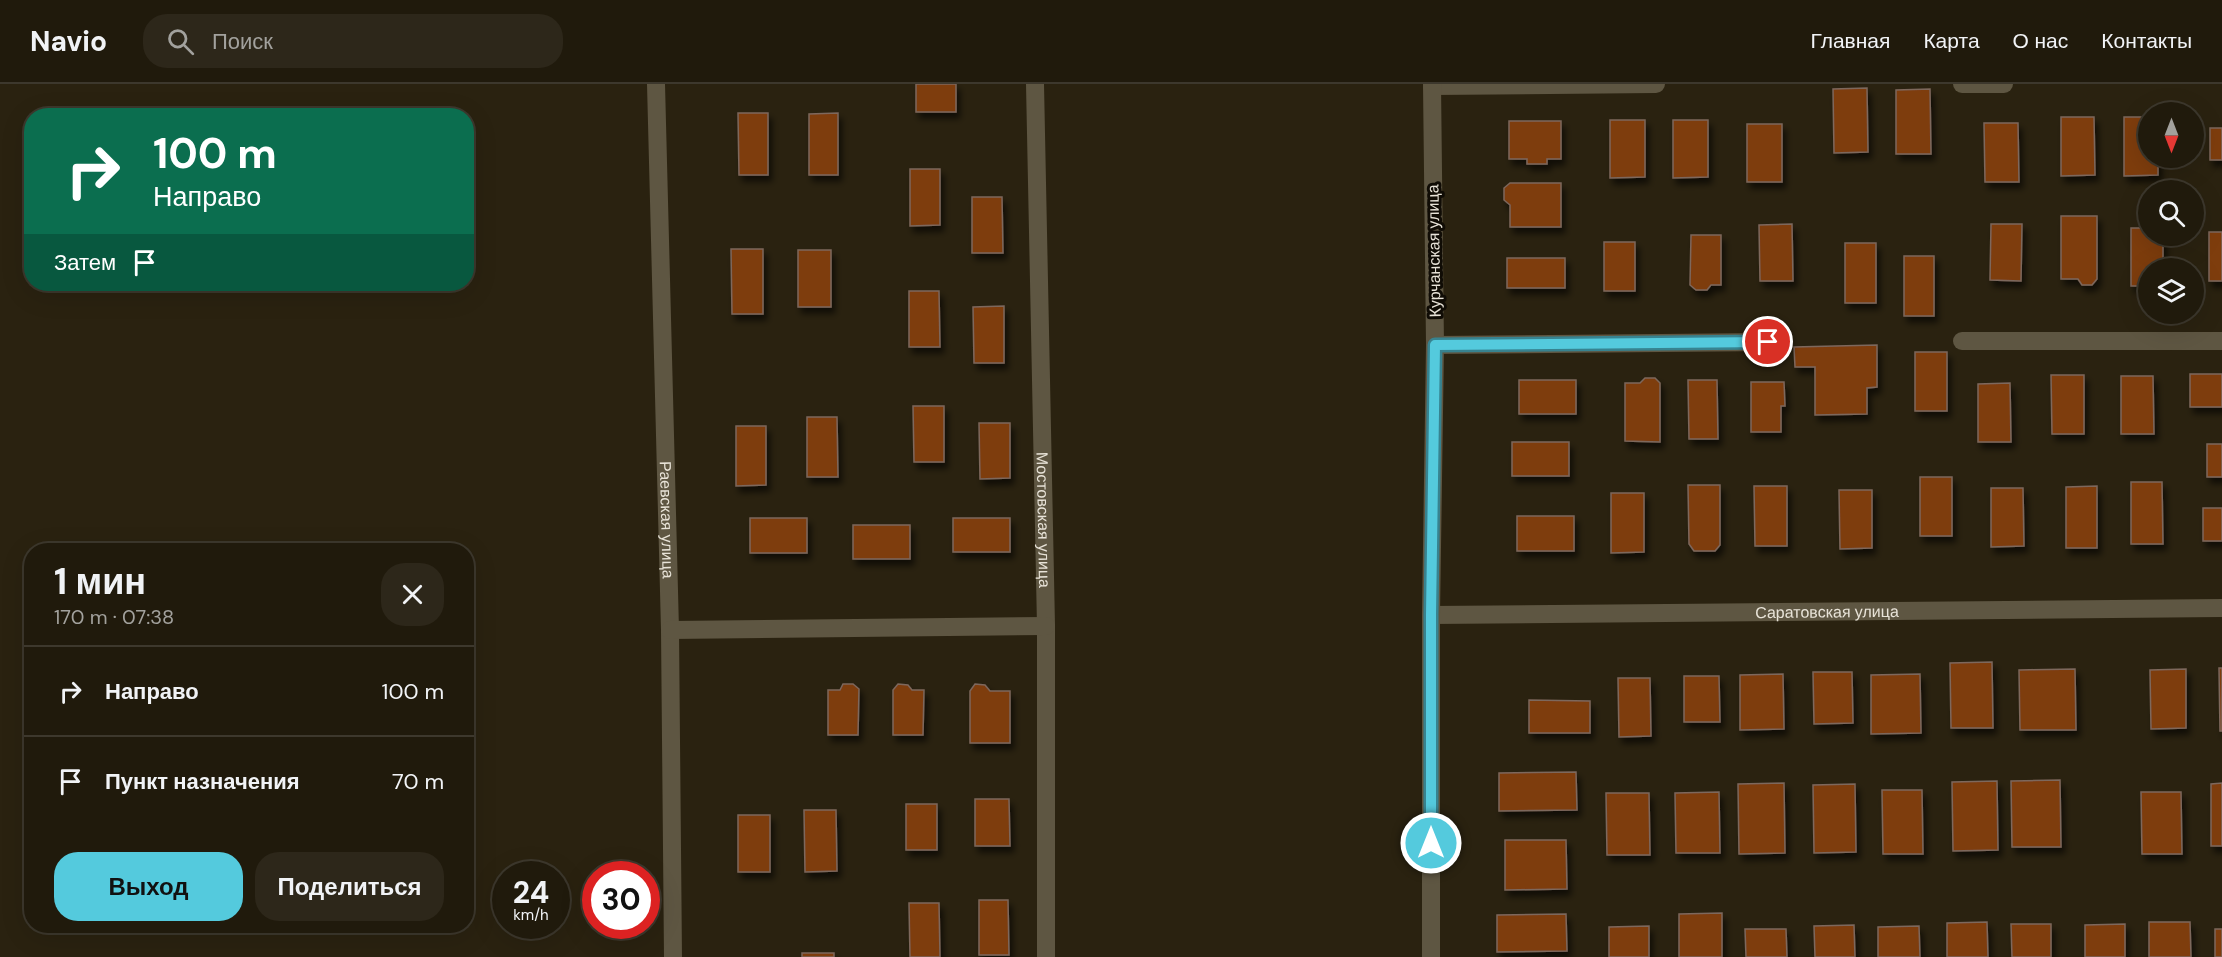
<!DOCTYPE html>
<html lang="ru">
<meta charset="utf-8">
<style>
:root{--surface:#201a0c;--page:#2d271a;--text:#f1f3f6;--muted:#a2a19d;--line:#3d382d;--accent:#54cadd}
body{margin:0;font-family:"DM Sans",sans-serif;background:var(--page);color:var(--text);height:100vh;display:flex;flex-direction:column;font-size:22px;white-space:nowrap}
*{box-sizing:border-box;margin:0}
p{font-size:20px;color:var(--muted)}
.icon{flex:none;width:33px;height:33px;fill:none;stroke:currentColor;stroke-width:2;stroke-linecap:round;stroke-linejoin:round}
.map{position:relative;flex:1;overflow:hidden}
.drawer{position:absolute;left:24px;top:459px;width:450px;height:390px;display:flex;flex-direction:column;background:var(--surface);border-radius:24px;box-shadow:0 6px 24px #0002,0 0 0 2px var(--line)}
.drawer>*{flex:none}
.hud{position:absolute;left:24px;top:24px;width:450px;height:183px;border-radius:24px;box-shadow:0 6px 24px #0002,0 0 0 2px var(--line);background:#0b6e4f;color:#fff;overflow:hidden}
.needle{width:39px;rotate:180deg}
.fabs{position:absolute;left:2138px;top:18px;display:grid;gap:12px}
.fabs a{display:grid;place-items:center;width:66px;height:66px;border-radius:50%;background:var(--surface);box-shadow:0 6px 24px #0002,0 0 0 2px var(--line);font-size:30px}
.speed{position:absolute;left:492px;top:777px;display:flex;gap:12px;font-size:30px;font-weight:700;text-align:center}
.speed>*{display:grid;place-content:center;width:78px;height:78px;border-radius:50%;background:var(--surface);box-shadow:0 6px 24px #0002,0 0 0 2px var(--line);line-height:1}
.speed small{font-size:15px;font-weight:400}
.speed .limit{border:9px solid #d22;background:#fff;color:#111}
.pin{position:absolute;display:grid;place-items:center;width:51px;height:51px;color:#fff;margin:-26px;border:3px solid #fff;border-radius:50%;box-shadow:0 2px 6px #0007}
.me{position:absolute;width:66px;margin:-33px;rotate:0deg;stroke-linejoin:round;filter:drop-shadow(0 0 4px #0008)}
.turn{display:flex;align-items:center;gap:21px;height:126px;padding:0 30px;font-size:27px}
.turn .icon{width:78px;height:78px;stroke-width:2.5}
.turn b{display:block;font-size:42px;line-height:51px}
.then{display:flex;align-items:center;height:57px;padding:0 30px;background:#0003;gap:12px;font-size:22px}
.round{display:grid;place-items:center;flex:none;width:63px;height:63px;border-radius:24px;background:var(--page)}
.head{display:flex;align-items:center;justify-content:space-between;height:102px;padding:0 30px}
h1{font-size:36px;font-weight:700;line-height:45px}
.action{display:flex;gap:12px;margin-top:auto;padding:12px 30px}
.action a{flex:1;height:69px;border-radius:24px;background:var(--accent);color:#111;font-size:24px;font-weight:700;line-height:69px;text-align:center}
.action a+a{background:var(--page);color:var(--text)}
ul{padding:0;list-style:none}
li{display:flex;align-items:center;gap:18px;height:90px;padding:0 30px;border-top:2px solid var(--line)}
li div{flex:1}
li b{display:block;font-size:22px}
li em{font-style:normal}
header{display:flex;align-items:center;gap:36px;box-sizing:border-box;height:84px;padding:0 30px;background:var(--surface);border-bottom:2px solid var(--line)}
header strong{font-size:28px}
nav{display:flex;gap:33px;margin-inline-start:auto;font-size:21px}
.search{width:420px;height:54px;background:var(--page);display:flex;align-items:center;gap:15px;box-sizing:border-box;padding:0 21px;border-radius:24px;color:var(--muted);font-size:22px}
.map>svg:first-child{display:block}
</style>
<header>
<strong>Navio</strong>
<div class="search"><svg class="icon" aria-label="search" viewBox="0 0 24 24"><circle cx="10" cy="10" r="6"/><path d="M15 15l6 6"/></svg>Поиск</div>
<nav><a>Главная</a><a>Карта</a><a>О нас</a><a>Контакты</a></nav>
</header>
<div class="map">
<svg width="2222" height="873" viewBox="0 0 2222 873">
<defs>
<filter id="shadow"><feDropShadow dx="3.5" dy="6" stdDeviation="3" flood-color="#0009"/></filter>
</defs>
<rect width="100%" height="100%" fill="#2a2210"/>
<path fill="#7e3c11" stroke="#7d675c" stroke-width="1.5" filter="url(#shadow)" d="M916,0H956V28H916Z
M1867,4L1868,68L1834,69L1833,5Z
M1930,5L1931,70H1896V6Z
M738,29H768V91H739Z
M838,29V91H809V30Z
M2061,33H2094L2095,91L2061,92Z
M2124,33H2148V74H2158V91L2124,92Z
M1610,36H1645V93L1610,94Z
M1673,36H1708V93L1673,94Z
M1509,37H1561V75H1547V80H1527V75H1509Z
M1984,39H2018L2019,98H1985Z
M1747,40H1782V98H1747Z
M2210,44H2222V76H2210Z
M910,85H940V141L910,142Z
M1510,99H1561V143H1510V121L1504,116V104Z
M972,113H1002L1003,169H972Z
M2061,132H2097V195L2092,201H2082L2078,195H2061Z
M1792,140L1793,197H1760L1759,141Z
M1991,140H2022L2021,197L1990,196Z
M2131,144H2148V152H2163V184H2148V202H2131Z
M2209,148H2222V197H2209Z
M1691,151H1721V201H1711L1707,206H1696L1690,201Z
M1604,158H1635V207H1604Z
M1845,159H1876V219H1845Z
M731,165H763V230H732Z
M798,166H831V223H798Z
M1904,172H1934V232H1904Z
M1507,174H1565V204H1507Z
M909,207H939L940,263H909Z
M1004,222V279H974L973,223Z
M1877,261V303L1867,304V330L1815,331V283H1795L1794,263Z
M1915,268H1947V327H1915Z
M2190,290H2222V323H2190Z
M2051,291H2084V350H2052Z
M2121,292H2153L2154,350H2121Z
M1645,294H1655L1660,299V358L1625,357V299H1640Z
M1519,296H1576V330H1519Z
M1688,296H1717L1718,355H1689Z
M1751,298H1784L1785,322H1781V348H1751Z
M2010,299L2011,358H1978V300Z
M913,322H944V378H914Z
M807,333H837L838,393H807Z
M979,339H1010V394L980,395Z
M736,342H766V401L736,402Z
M1512,358H1569V392H1512Z
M2207,360H2222V393H2207Z
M1920,393H1952V452H1920Z
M2131,398H2162L2163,460H2131Z
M1688,401H1720V461L1715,467H1694L1689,460Z
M1754,402H1787V462H1755Z
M2097,402V464H2066V403Z
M1991,404H2023L2024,462L1991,463Z
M1839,406H1872V464L1840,465Z
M1611,409H1644V468L1611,469Z
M2203,424H2222V457H2203Z
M1517,432H1574V467H1517Z
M750,434H807V469H750Z
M953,434H1010V468H953Z
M853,441H910V475H853Z
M1992,578L1993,644H1951L1950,579Z
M2219,584H2222V647H2220Z
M2075,585L2076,646H2020L2019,586Z
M2186,585V644L2151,645L2150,586Z
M1813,588H1852L1853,639L1814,640Z
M1783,590L1784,645L1740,646V591Z
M1920,590L1921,649L1871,650V591Z
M1684,592H1719L1720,638H1684Z
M1618,594H1650L1651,652L1619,653Z
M843,600H853L859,605L858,651H828V606H840Z
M898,600L908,601L912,606H924L923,651H893V606Z
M975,600L985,601L990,607H1010V659H970V607Z
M1529,616L1590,617V649H1529Z
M1576,688L1577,726L1499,727V689Z
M2060,696L2061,763H2012L2011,697Z
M1997,697L1998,766L1953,767L1952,698Z
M1784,699L1785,769L1739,770L1738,700Z
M2222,699V762H2211V700Z
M1855,700L1856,768L1814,769L1813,701Z
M1882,706H1922L1923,770H1883Z
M1719,708L1720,769H1676L1675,709Z
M2141,708H2181L2182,770H2142Z
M1606,709H1649L1650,771H1607Z
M975,715H1009L1010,762H975Z
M906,720H937V766H906Z
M804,726H836L837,787L805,788Z
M738,731H770V788H738Z
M1505,756H1566L1567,805L1505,806Z
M979,816H1008L1009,871H979Z
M909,819H939L940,873H910Z
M1722,829V873H1679V830Z
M1566,830L1567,867L1497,868V831Z
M1987,838L1988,873H1947V839Z
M2149,838H2190L2191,873H2149Z
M2011,840H2051V873H2012Z
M2125,840V873H2085V841Z
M1854,841L1855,873H1815L1814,842Z
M1649,842V873H1609V843Z
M1919,842L1920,873H1878V843Z
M1745,845H1786L1787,873H1746Z
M2215,845H2222V873H2215Z
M802,869H834V873H802Z"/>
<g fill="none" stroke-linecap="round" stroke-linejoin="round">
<g stroke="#5e5642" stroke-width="18">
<path id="s1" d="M656,0L670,546L673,873"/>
<path id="s2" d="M1035,0L1046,542V873"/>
<path d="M1962,0H2004"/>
<path d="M1432,2L1656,0"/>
<path d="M1962,257H2222"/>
<path d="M1435,261L1769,258"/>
<path id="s3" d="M1431,531L2222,524"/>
<path d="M670,546L1046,542"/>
<path d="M1431,873V531L1435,261L1432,0"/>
</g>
</g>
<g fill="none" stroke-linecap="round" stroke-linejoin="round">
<defs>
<path id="route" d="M1431,759V531L1435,261L1768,258"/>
</defs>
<use href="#route" stroke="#378390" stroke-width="15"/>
<use href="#route" stroke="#54cadd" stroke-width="10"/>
</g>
<g text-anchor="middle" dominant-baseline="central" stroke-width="6" stroke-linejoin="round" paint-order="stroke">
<g font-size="16" fill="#e8e3d8" stroke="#100c05">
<text transform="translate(1434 167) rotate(-91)">Курчанская улица</text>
<text stroke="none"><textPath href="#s1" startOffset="436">Раевская улица</textPath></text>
<text stroke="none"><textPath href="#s2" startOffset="436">Мостовская улица</textPath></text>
<text stroke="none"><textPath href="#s3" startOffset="396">Саратовская улица</textPath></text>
</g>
</g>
</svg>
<div class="fabs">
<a><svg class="needle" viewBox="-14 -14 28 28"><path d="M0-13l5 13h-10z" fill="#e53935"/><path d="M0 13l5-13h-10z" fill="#a2a19d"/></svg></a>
<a><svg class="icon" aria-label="search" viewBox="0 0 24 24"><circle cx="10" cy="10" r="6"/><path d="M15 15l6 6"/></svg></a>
<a><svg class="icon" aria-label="layers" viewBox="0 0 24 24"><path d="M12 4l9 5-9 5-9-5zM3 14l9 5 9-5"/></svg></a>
</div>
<div class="speed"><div>24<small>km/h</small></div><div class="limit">30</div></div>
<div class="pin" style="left:1768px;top:258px;background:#d93025"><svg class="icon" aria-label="arrive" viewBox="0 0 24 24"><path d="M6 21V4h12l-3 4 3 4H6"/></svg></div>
<svg class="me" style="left:1431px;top:759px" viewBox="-20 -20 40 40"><circle r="17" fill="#54cadd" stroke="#fff" stroke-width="3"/><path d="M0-11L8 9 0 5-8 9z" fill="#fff"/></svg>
<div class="hud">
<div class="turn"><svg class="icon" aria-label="right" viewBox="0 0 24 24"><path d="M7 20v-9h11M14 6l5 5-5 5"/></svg><div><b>100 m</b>Направо</div></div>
<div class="then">Затем<svg class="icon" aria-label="arrive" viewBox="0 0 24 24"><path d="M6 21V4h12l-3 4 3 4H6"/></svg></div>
</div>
<section class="drawer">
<div class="head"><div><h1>1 мин</h1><p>170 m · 07:38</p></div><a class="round"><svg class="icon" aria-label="close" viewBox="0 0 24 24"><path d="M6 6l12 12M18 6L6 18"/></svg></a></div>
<ul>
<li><svg class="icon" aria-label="right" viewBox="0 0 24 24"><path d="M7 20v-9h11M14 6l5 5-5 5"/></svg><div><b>Направо</b></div><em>100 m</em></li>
<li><svg class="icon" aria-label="arrive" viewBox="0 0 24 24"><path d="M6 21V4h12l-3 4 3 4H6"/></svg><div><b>Пункт назначения</b></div><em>70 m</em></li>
</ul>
<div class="action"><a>Выход</a><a>Поделиться</a></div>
</section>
</div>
